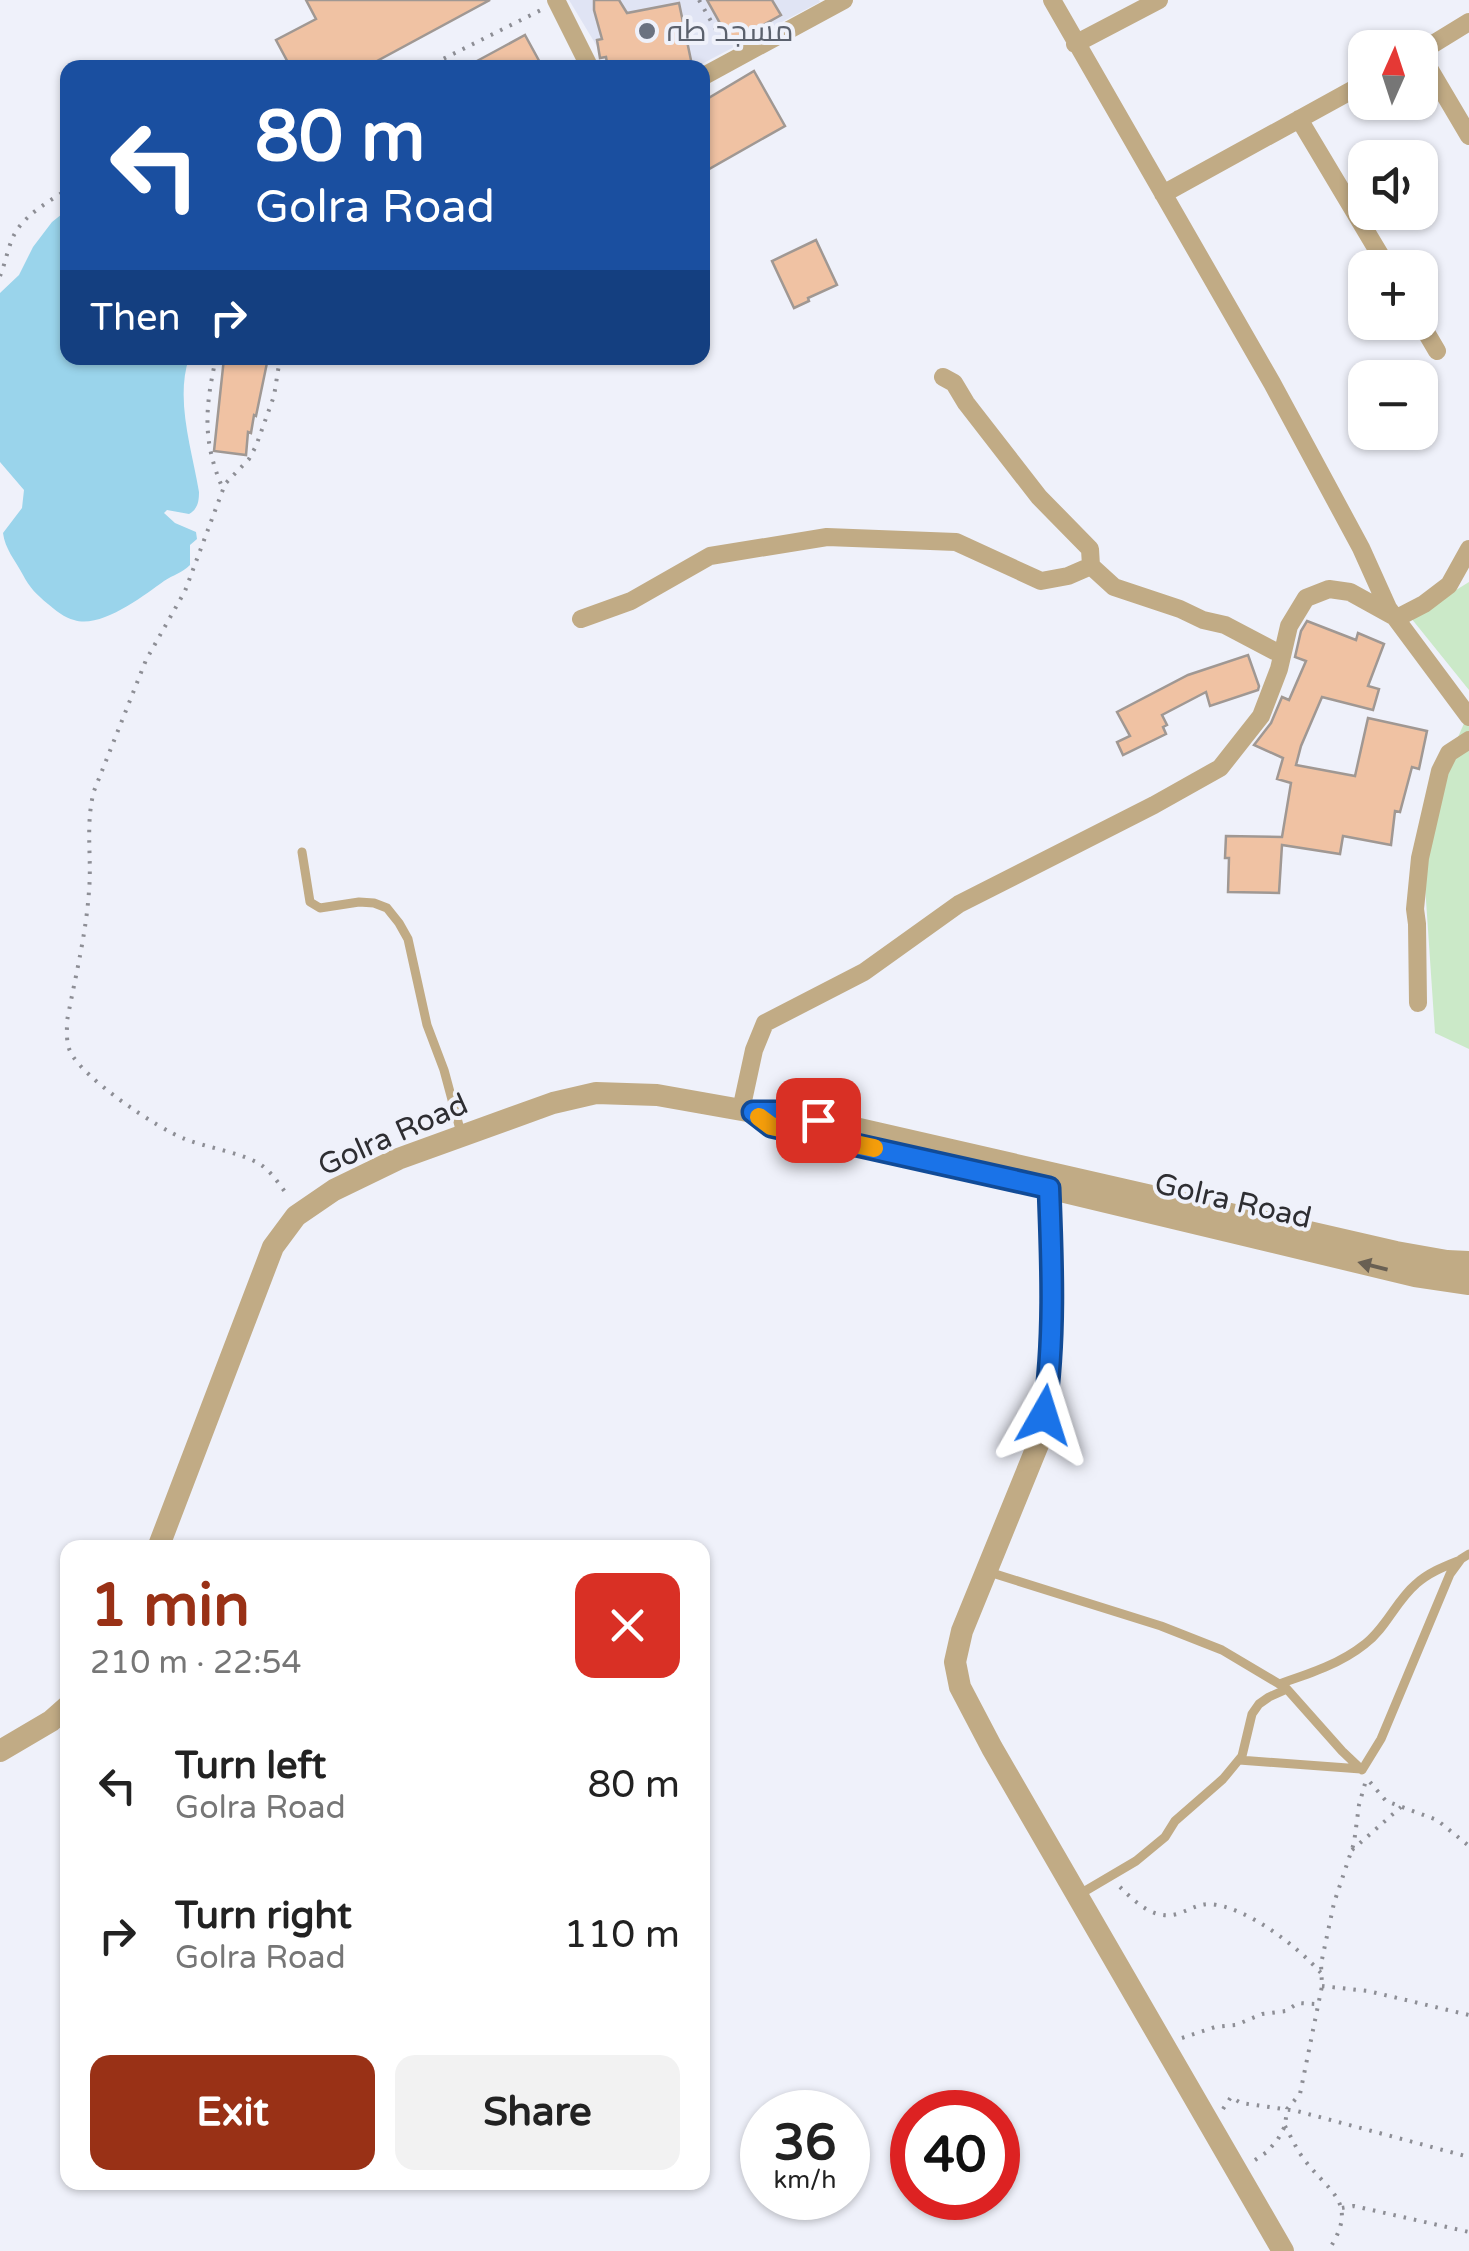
<!DOCTYPE html>
<meta charset="utf-8">
<style>
:root{--surface:#fff;--page:#f2f2f2;--text:#222;--muted:#767676;--accent:#993116}
body{margin:0;font-family:"Varela Round",Cairo,sans-serif;background:var(--page);color:var(--text);height:100vh;display:flex;flex-direction:column;font-size:38px;white-space:nowrap}
*{box-sizing:border-box;margin:0}
p{font-size:32px;color:var(--muted)}
.icon{flex:none;width:55px;height:55px;fill:none;stroke:currentColor;stroke-width:2;stroke-linecap:round;stroke-linejoin:round}
.map{position:relative;flex:1;overflow:hidden}
.drawer{position:absolute;left:60px;top:1540px;width:650px;height:650px;display:flex;flex-direction:column;background:var(--surface);border-radius:20px;box-shadow:0 2px 8px #0004}
.drawer>*{flex:none}
.banner{position:absolute;left:60px;top:60px;width:650px;height:305px;border-radius:20px;box-shadow:0 2px 8px #0004;background:#1a4fa0;color:#fff;overflow:hidden}
.needle{width:65px;rotate:3deg}
.fabs{position:absolute;left:1348px;top:30px;display:grid;gap:20px}
.fabs a{display:grid;place-items:center;width:90px;height:90px;border-radius:20px;background:var(--surface);box-shadow:0 2px 8px #0004;font-size:50px}
.speed{position:absolute;left:740px;top:2090px;display:flex;gap:20px;font-size:50px;font-weight:700;text-align:center}
.speed>*{display:grid;place-content:center;width:130px;height:130px;border-radius:50%;background:var(--surface);box-shadow:0 2px 8px #0004;line-height:1}
.speed small{font-size:25px;font-weight:400}
.speed .limit{border:15px solid #d22;background:#fff;color:#111}
.pin{position:absolute;display:grid;place-items:center;width:85px;height:85px;color:#fff;margin:-42px;border-radius:20px;box-shadow:0 5px 15px #0006}
.me{position:absolute;width:110px;margin:-55px;rotate:6deg;stroke-linejoin:round;filter:drop-shadow(0 0 8px #0008)}
.turn{display:flex;align-items:center;gap:35px;height:210px;padding:0 30px;font-size:45px}
.turn .icon{width:130px;height:130px;stroke-width:2.5}
.turn b{display:block;font-size:70px;line-height:85px}
.then{display:flex;align-items:center;height:95px;padding:0 30px;background:#0003;gap:20px;font-size:38px}
.round{display:grid;place-items:center;flex:none;width:105px;height:105px;border-radius:20px;background:var(--page)}
.headline{display:flex;align-items:center;justify-content:space-between;height:170px;padding:0 30px}
h1{font-size:60px;font-weight:800;line-height:75px;color:var(--accent)}
.primary-button{display:flex;gap:20px;margin-top:auto;padding:20px 30px}
.primary-button a{flex:1;height:115px;border-radius:20px;background:var(--accent);color:#fff;font-size:40px;font-weight:800;line-height:115px;text-align:center}
.primary-button a+a{background:var(--page);color:var(--text)}
ul{padding:0;list-style:none}
li{display:flex;align-items:center;gap:30px;height:150px;padding:0 30px}
li div{flex:1}
li b{display:block;font-size:38px}
li em{font-style:normal}
.map>svg:first-child{display:block}
</style>
<div class="map">
<svg width="1469" height="2251" viewBox="0 0 1469 2251">
<rect width="100%" height="100%" fill="#eff1fa"/>
<path fill="#e0e4f4" d="M569,0H819L820,2L696,67L610,68Z"/>
<path fill="#cbe9c8" d="M1469,582V690L1411,618Z
M1469,712V1049L1435,1033L1423,856L1455,744Z"/>
<path fill="#9ad4eb" d="M67,210L68,358H189C175,400 192,449 199,492C199,501 198,509 189,514L167,510L164,513L175,523L196,532L197,539L190,545V565C182,573 173,575 164,581C143,596 101,629 74,620C65,618 55,610 48,604C37,595 29,587 23,575C15,560 5,549 3,533L22,508L24,490L0,462V293L19,275L33,247L52,222Z"/>
<path fill="#f0c2a3" stroke="#a09893" stroke-width="2.5" d="M306,0H490L364,68H291L276,40L316,19Z
M594,0H619L627,13L679,3L692,65L680,68H608L606,57L600,58L597,40L602,39L594,10Z
M707,0H772L781,15L731,43Z
M525,35L543,68H464L501,48Z
M754,71L785,126L702,173V102Z
M816,240L837,285L808,298L809,301L794,308L772,261Z
M224,358H268L256,416L254,415L251,433L248,432L246,455L214,451Z
M1307,621L1356,640L1358,633L1384,644L1368,686L1379,689L1373,710L1322,697L1301,746L1296,765L1355,776L1368,718L1427,731L1419,769L1412,767L1400,812L1395,811L1391,845L1343,836L1340,854L1282,845L1279,893L1228,892L1229,858H1225L1226,836L1282,837L1291,783L1277,779L1283,758L1254,745L1271,723L1282,697L1289,700L1306,661L1295,657L1301,631Z
M1248,655L1259,686L1258,690L1210,706L1206,692L1162,715L1167,725L1163,727L1166,734L1123,755L1117,742L1130,736L1117,712L1188,675Z"/>
<g fill="none" stroke-linecap="round" stroke-linejoin="round">
<path stroke="#8d8e95" stroke-width="4" stroke-dasharray="2.5 8" stroke-linecap="butt" d="M699,0L724,44
M425,68L541,10
M0,276C6,262 9,241 17,230C28,213 51,200 68,189
M216,358C205,408 202,441 223,489
M280,358L274,396L256,446L249,459L225,484L185,591L146,660L94,791C85,825 92,857 89,891C86,935 75,978 67,1021C67,1032 66,1042 70,1051C82,1078 157,1128 185,1139C208,1148 238,1152 258,1163C271,1170 280,1186 289,1197
M1370,1782L1386,1801L1437,1820L1469,1846
M1352,1850L1401,1807
M1120,1887C1136,1903 1156,1922 1180,1913C1191,1909 1198,1904 1210,1904C1247,1907 1297,1946 1321,1973
M1322,1986L1368,1991L1469,2015
M1182,2038L1215,2027L1236,2025L1262,2014L1286,2011L1298,2003L1316,2004
M1223,2109L1231,2097L1241,2103L1297,2111L1469,2157
M1285,2126C1290,2135 1295,2146 1301,2155C1326,2192 1362,2200 1328,2251
M1255,2160L1267,2152L1278,2139L1285,2126L1287,2109L1300,2094L1322,1986L1321,1964L1334,1903L1354,1843L1359,1805L1366,1780
M1342,2208L1354,2206L1469,2232"/>
<path stroke="#c1ab85" stroke-width="9" d="M302,852L310,902L320,908L359,902L374,903L387,908L399,923L408,939L427,1025L444,1070L461,1133
M989,1572L1161,1626L1222,1650L1286,1688L1342,1751L1362,1770L1381,1739L1450,1574L1461,1559L1469,1554
M1279,1684C1309,1674 1340,1664 1365,1644C1386,1628 1396,1601 1416,1584C1428,1573 1443,1567 1458,1561
M1239,1760L1361,1769
M1080,1894L1136,1861L1165,1837L1175,1821L1223,1779L1242,1756L1252,1714L1259,1704L1269,1697L1287,1689"/>
<path stroke="#c1ab85" stroke-width="18" d="M556,0L590,68
M1052,0L1272,383L1361,548L1388,608L1469,717
M1075,44L1159,0
M1420,52L1469,22
M1420,53L1469,136
M702,77L844,0
M1299,119L1388,268
M1163,194L1365,83
M1420,322L1437,351
M943,377L954,383L966,403L1039,497L1090,549L1091,566L1114,587L1180,609L1203,620L1225,625L1282,655
M581,619L631,601L710,556L827,537L956,542L1041,581L1068,576L1091,566
M1418,1003L1417,924L1415,909L1420,858L1440,771L1449,753L1469,740
M741,1110L754,1050L765,1023L864,972L959,904L1154,805L1220,768L1261,716L1279,669L1289,626L1306,598L1329,589L1350,592L1397,618L1424,604L1449,585L1469,549"/>
<path stroke="#c1ab85" stroke-width="22" d="M755,1113L771,1126L866,1147
M1050,1174L1052,1285L1048,1389L1039,1442L962,1631L955,1662L960,1687L992,1748L1283,2251
M1048,1188L1415,1276L1469,1284
M158,1548L273,1247L296,1216L334,1190L398,1159L553,1103L596,1093L657,1095L753,1112H785L1396,1252L1447,1261L1469,1262
M0,1751L51,1721L68,1706"/>
</g>
<defs><path id="oneway-solid" d="M-6-.8H1V-3.2L6.5 0L1 3.2V.8H-6Z" transform="scale(2.5)"/></defs>
<use fill="#696053" href="#oneway-solid" transform="translate(1373 1266) rotate(-166)"/>
<g fill="none" stroke-linecap="round" stroke-linejoin="round">
<defs>
<path id="route" d="M818,1120L785,1112H753L771,1126L1049,1188C1052,1264 1055,1341 1044,1415"/>
</defs>
<use href="#route" stroke="#114b97" stroke-width="25"/>
<use href="#route" stroke="#1a73e8" stroke-width="18"/>
<path stroke="#f59e0b" stroke-width="18" d="M759,1117L771,1126L874,1148"/>
</g>
<circle fill="#6b7280" stroke="#eff1fa" stroke-width="4" cx="647" cy="31" r="10"/>
<g text-anchor="middle" dominant-baseline="central" stroke-width="8" stroke-linejoin="round" paint-order="stroke">
<g font-size="30" fill="#5b616d" stroke="#eff1fa" text-anchor="start">
<text x="667" y="31">مسجد طہ</text>
</g>
<g font-size="30" fill="#2e2e32" stroke="#eff1fa">
<text transform="translate(393 1135) rotate(-24)">Golra Road</text>
<text transform="translate(1233 1201) rotate(13)">Golra Road</text>
</g>
</g>
</svg>
<div class="fabs">
<a><svg class="needle" viewBox="-14 -14 28 28"><path d="M0-13l5 13h-10z" fill="#e53935"/><path d="M0 13l5-13h-10z" fill="#767676"/></svg></a>
<a><svg class="icon" aria-label="sound" viewBox="0 0 24 24"><path d="M4 9h4l5-4v14l-5-4H4zM17 9q2 3 0 6"/></svg></a>
<a>+</a>
<a>−</a>
</div>
<div class="speed"><div>36<small>km/h</small></div><div class="limit">40</div></div>
<div class="pin" style="left:818px;top:1120px;background:#d93025"><svg class="icon" aria-label="arrive" viewBox="0 0 24 24"><path d="M6 21V4h12l-3 4 3 4H6"/></svg></div>
<svg class="me" style="left:1044px;top:1415px" viewBox="-20 -20 40 40"><path d="M0-17L14 15 0 8-14 15z" fill="#1a73e8" stroke="#fff" stroke-width="4"/></svg>
<div class="banner">
<div class="turn"><svg class="icon" aria-label="left" viewBox="0 0 24 24"><path d="M17 20v-9H6M10 6l-5 5 5 5"/></svg><div><b>80 m</b>Golra Road</div></div>
<div class="then">Then<svg class="icon" aria-label="right" viewBox="0 0 24 24"><path d="M7 20v-9h11M14 6l5 5-5 5"/></svg></div>
</div>
<section class="drawer">
<div class="headline"><div><h1>1 min</h1><p>210 m · 22:54</p></div><a class="round" style="background:#d93025;color:#fff"><svg class="icon" aria-label="close" viewBox="0 0 24 24"><path d="M6 6l12 12M18 6L6 18"/></svg></a></div>
<ul>
<li><svg class="icon" aria-label="left" viewBox="0 0 24 24"><path d="M17 20v-9H6M10 6l-5 5 5 5"/></svg><div><b>Turn left</b><p>Golra Road</p></div><em>80 m</em></li>
<li><svg class="icon" aria-label="right" viewBox="0 0 24 24"><path d="M7 20v-9h11M14 6l5 5-5 5"/></svg><div><b>Turn right</b><p>Golra Road</p></div><em>110 m</em></li>
</ul>
<div class="primary-button"><a>Exit</a><a>Share</a></div>
</section>
</div>
